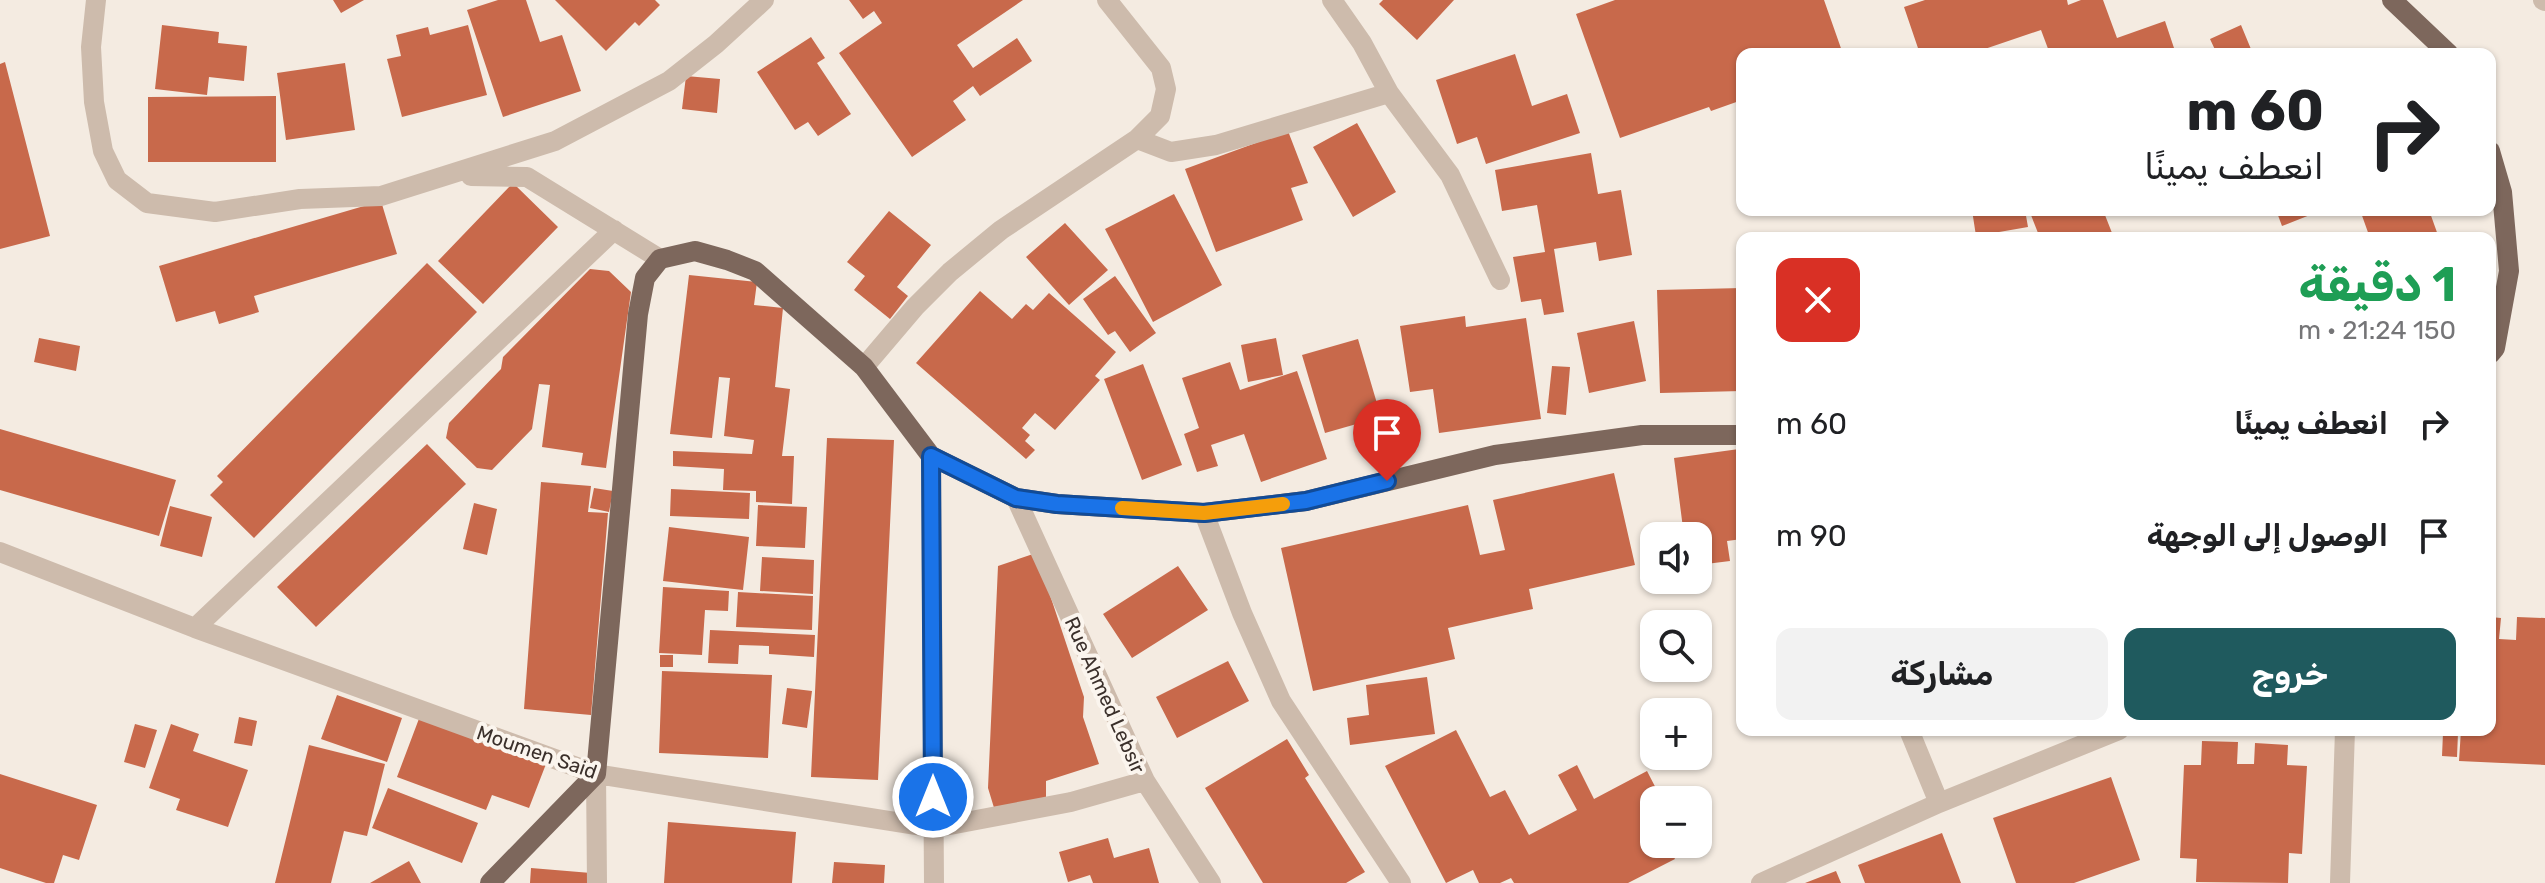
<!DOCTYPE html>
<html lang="ar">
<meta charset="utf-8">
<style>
:root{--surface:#fff;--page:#f2f2f2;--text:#202124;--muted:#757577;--accent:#1f5a5e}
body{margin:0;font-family:Rubik,"Noto Sans Arabic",sans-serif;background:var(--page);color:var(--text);direction:rtl;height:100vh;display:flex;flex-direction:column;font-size:30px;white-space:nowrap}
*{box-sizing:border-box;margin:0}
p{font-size:26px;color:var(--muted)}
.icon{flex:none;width:44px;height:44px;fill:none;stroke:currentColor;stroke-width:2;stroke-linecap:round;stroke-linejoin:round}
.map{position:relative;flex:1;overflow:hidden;direction:ltr}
.sheet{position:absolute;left:1736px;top:232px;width:760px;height:504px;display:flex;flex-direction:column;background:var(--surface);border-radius:16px;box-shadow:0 2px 6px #0004;direction:rtl}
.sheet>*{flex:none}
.hud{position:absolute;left:1736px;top:48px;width:760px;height:168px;border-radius:16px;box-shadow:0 2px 6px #0004;direction:rtl;background:#fff;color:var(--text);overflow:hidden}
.controls{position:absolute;left:1640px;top:522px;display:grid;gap:16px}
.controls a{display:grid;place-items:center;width:72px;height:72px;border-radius:16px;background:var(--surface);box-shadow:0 2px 6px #0004;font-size:40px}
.pin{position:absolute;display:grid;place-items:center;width:68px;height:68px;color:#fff;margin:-82px -34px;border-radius:50% 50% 50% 0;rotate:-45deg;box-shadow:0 0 8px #0007}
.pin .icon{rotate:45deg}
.me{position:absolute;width:88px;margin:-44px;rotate:0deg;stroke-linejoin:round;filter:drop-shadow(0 0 6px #0008)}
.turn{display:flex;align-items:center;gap:28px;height:168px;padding:0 40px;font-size:36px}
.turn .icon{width:104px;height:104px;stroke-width:2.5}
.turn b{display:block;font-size:56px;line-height:68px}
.round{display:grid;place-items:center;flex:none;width:84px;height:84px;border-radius:16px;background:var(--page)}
.head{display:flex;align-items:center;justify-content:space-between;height:136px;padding:0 40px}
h1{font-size:48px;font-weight:700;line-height:60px;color:#1e9e55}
.button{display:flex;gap:16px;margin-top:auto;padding:16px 40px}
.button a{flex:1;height:92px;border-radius:16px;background:var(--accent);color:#fff;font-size:32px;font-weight:700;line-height:92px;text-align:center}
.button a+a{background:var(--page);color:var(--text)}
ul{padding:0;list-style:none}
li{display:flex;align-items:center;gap:24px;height:112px;padding:0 40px}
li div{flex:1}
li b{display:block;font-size:30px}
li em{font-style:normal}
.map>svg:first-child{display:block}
</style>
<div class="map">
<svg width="2545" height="883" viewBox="0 0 2545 883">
<rect width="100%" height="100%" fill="#f4ebe1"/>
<path fill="#c8694b" d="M333,0H364L341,13Z
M498,0H526L540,42L562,35L581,91L503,117L467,10Z
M555,0H655L660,5L639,26L635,22L606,51Z
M849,0H1023L957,45L973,68L1017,38L1032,61L980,96L973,86L953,101L966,120L912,157L839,53L882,23L874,11L863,19Z
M1383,0H1454L1417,40L1379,4Z
M1615,0H1824L1843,54H1742V100L1711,111L1709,107L1620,138L1576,14Z
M1925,0H2067L2068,5L2081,0H2103L2117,38L2165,21L2176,54H2050L2041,30L1970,54H1920L1904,7Z
M162,25L219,32L218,43L247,46L244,81L209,77L207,95L155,89Z
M468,25L487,95L402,117L387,59L401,56L396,35L428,27L430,35Z
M2241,25L2253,54H2217L2210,39Z
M811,37L825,58L817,63L851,114L818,136L808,122L795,130L757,72Z
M1515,54L1532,106L1567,94L1580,133L1486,164L1477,137L1457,144L1436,80Z
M5,62L50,236L0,249V64Z
M345,63L355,130L286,140L277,73Z
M686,76L720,79L717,113L682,109Z
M276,96V162H148V97Z
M1357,123L1396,192L1353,217L1313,147Z
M1288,131L1308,183L1291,188L1303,220L1216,252L1185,169Z
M1591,153L1598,194L1621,190L1632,255L1599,261L1596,242L1554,249L1564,312L1544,315L1541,299L1521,302L1513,257L1545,252L1537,205L1502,211L1495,170Z
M513,183L558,227L483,304L438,261Z
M1174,194L1222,285L1153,322L1105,229Z
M381,201L397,254L254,296L259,312L219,324L215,311L176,322L159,266Z
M1972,210H2025L2028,227L1976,236Z
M2029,210H2103L2114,238H2040Z
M2276,210H2314L2315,213L2282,226Z
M2360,210H2429L2439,238H2370Z
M889,211L931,245L897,287L908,296L890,319L854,290L865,276L847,262Z
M1065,223L1108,270L1069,305L1026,257Z
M427,263L477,312L254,538L210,495L223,482L217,476Z
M590,269L609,271L631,292L606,468L581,465L583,453L542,447L550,385L539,384L532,429L492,470L477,468L446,438L449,423L501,369L503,357Z
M689,275L757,282L754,305L783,308L775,387L790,389L782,456H794L792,504L756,502V491L723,490L724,469L673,466V451L752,454L754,440L724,436L730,378L719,377L712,438L670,434Z
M1115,276L1156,333L1130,352L1115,331L1108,335L1083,299Z
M1742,288V391L1660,393L1657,290Z
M980,291L1012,319L1026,304L1033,310L1049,293L1116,352L1095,376L1100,380L1055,430L1035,413L1022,428L1030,435L1025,441L1035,450L1026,459L916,363Z
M1465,316L1466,327L1526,318L1541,419L1439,433L1433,389L1410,392L1400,326Z
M1634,321L1646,381L1589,393L1577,333Z
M39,338L80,346L76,371L34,362Z
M1276,338L1283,375L1248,382L1241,345Z
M1358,339L1381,417L1325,433L1302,355Z
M1230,362L1240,390L1297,371L1327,459L1261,482L1244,434L1211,445L1218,466L1197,472L1184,434L1199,428L1182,378Z
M1143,364L1182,465L1142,480L1104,379Z
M1552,366L1570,367L1566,415L1547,413Z
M0,429L176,480L159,536L0,490Z
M827,438L894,440L878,780L811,777Z
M427,444L466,484L316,627L277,587Z
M1739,449L1742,473V539L1727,541L1730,561L1698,565V536H1684L1674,458Z
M1614,473L1635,565L1529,589L1533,609L1448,628L1455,659L1313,691L1281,548L1468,505L1480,555L1505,550L1493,500Z
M541,482L591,486L588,512L608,513L591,715L524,709Z
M594,488L613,491L609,512L590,508Z
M671,489L750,493L749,519L670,516Z
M474,503L497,509L487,555L463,549Z
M758,505L807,507L805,548L756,546Z
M170,506L212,517L202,557L160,546Z
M669,527L749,537L743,590L663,581Z
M1036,553L1084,697L1083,717L1099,764L1046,781V805L995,811L988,788L998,566Z
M762,557L814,560L813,594L760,591Z
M1178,566L1208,610L1132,658L1103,614Z
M663,587L729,591L728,611L705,610L702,655L659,653Z
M738,592L813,596L812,630L736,627Z
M2490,617L2501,618L2499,639L2516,640L2517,617L2545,618V765L2459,761L2461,730H2490Z
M710,630L815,635L814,657L769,654V646L739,645L738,664L708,663Z
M660,655H673V667H660Z
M1228,661L1249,701L1177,738L1156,697Z
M662,671L772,675L768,758L659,753Z
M1427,677L1435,734L1350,745L1347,718L1369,715L1366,685Z
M787,688L812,691L807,728L782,724Z
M337,695L402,718L387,762L321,739Z
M420,716L546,764L529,808L492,795L486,810L397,777Z
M239,717L257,721L252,746L234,743Z
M135,724L157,730L145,768L124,762Z
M171,724L199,734L193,751L248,770L228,827L176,810L180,799L149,788Z
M1456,730L1490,797L1505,790L1529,835L1577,810L1558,775L1577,765L1594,799L1647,771L1662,800H1654V844H1667L1675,859L1628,883H1514L1511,878L1500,883H1479L1473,870L1446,883L1385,766Z
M2443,733H2458L2457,757L2442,756Z
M1287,739L1309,775L1305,778L1365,872L1346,883H1263L1205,788Z
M2202,741L2238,742L2237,764H2254L2255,743L2288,745L2287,765L2307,766L2302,854L2289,853L2288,883L2196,882L2197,859L2180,858L2184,765H2201Z
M309,745L385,764L367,836L344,831L331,883H275Z
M0,774L97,805L79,860L63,855L54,883H46L0,868Z
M2111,777L2140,860L2074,883H2016L1993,818Z
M388,788L478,823L462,863L372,828Z
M668,822L796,832L792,883H664Z
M1942,833L1961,883H1865L1858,865Z
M1108,838L1114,858L1149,848L1159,883H1093L1090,875L1068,882L1059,852Z
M409,861L421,883H370Z
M834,862L885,865L884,883H832Z
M531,868L591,873V883H530Z
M1836,871L1841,883H1805Z"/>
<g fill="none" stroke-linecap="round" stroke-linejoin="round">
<path stroke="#cdbbac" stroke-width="20" d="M96,0L91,47L94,102L103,151L117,180L147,203L215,212L300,199L381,196L555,141L669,81L716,44L764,0
M1332,0L1362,43L1389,93L1450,175L1500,280
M2543,0L2545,1
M1137,139L1171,152L1216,145L1389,93
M471,176L527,177L660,259
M864,367L915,307L950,272L1001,230L1137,139L1160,116L1166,89L1161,68L1107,0
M931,456L934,883
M1016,498L1145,781L1211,883
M1204,513L1242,613L1281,701L1401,883
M0,552L195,628L596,774L934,828L1071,802L1145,781
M195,628L614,230
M1909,730L1939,803
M596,774L597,883
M1761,883L1939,803L2119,730
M2340,883L2345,730"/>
<path stroke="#7d675c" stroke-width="20" d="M2392,0L2449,54
M2490,151L2502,192L2509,271L2495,348L2490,354
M490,883L596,774L638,314L645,278L660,259L695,251L727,260L755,271L864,367L931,456L1016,498L1057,504L1204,513L1306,501L1495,455L1642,435H1742"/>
</g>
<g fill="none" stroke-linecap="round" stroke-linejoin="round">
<defs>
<path id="route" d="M933,797L931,456L1016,498L1057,504L1204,513L1306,501L1387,481"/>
</defs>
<use href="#route" stroke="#114b97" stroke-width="20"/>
<use href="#route" stroke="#1a73e8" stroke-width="14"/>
<path stroke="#f59e0b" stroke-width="14" d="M1122,508L1204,513L1283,504"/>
</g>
<g text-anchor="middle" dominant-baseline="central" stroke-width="8" stroke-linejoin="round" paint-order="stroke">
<g font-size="20" fill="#3b302b" stroke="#fbf5ee">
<text transform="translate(1105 695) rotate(66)">Rue Ahmed Lebsir</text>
<text transform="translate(537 752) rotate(19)">Moumen Said</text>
</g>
</g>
</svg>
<div class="controls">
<a><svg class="icon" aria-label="sound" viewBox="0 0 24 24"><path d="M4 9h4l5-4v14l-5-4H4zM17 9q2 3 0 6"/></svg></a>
<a><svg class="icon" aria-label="search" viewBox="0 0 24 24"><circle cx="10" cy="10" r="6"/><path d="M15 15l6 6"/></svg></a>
<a>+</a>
<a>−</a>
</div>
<div class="pin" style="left:1387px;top:481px;background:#d93025"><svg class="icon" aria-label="arrive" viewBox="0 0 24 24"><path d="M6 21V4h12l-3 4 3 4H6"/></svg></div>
<svg class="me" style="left:933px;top:797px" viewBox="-20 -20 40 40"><circle r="17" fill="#1a73e8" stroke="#fff" stroke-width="3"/><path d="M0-11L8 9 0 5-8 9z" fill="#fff"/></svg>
<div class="hud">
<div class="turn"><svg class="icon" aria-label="right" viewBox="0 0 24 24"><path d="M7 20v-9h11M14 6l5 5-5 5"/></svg><div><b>60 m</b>انعطف يمينًا</div></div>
</div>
<section class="sheet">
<div class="head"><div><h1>1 دقيقة</h1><p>150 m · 21:24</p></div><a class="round" style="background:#d93025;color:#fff"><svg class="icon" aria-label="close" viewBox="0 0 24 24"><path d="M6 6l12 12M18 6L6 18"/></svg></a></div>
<ul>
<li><svg class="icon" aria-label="right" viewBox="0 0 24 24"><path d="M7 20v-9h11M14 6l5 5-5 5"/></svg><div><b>انعطف يمينًا</b></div><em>60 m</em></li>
<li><svg class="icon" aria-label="arrive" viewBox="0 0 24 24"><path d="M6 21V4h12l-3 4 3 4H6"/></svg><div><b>الوصول إلى الوجهة</b></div><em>90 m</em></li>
</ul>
<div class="button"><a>خروج</a><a>مشاركة</a></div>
</section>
</div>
